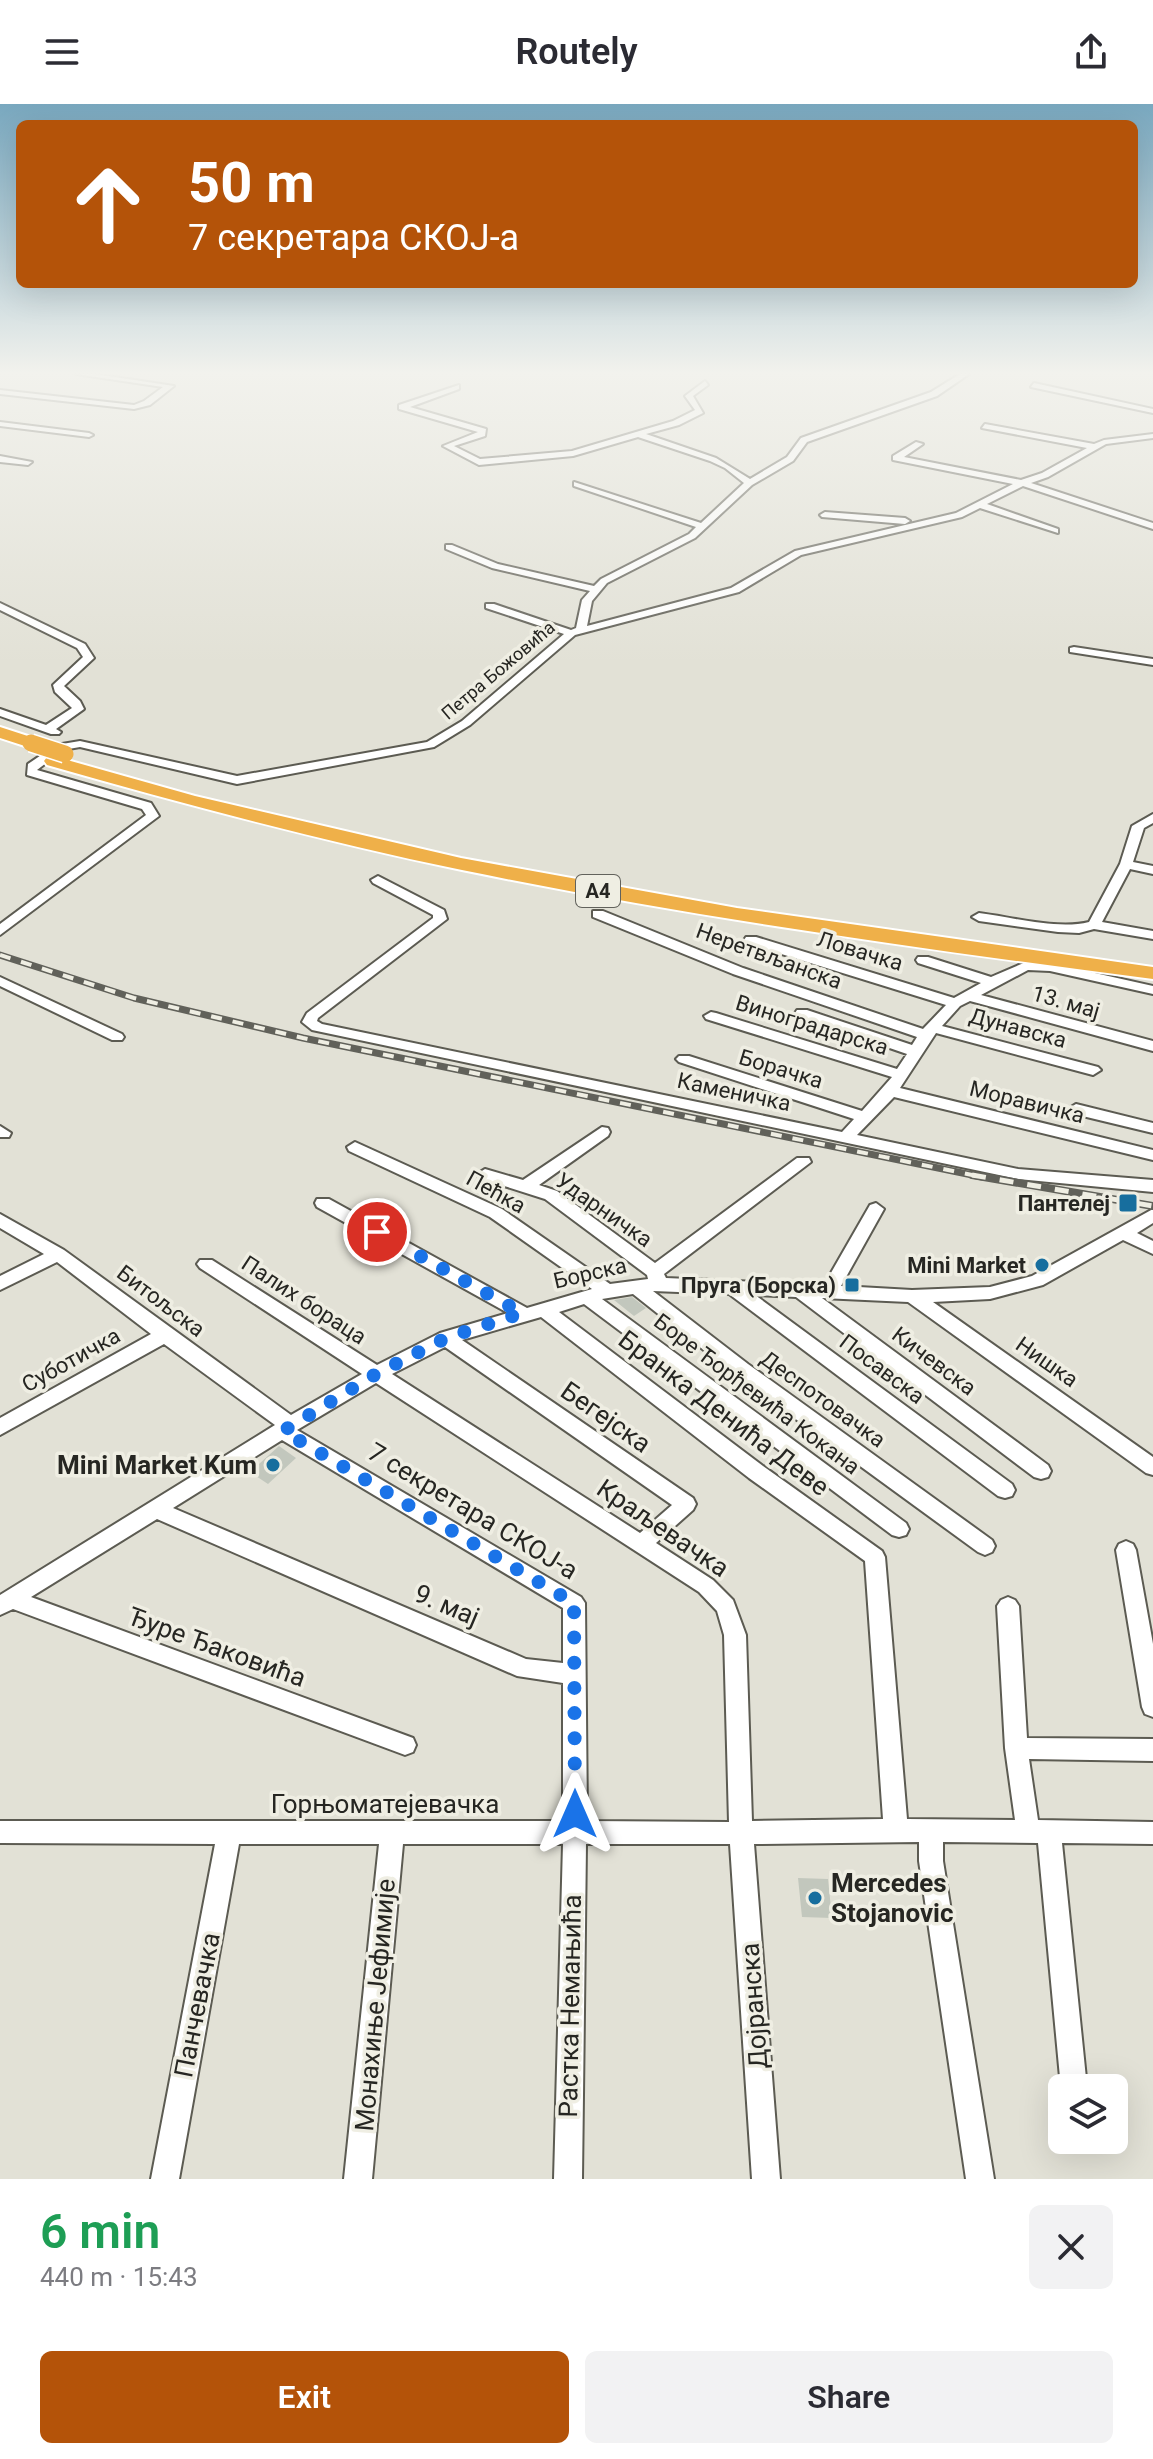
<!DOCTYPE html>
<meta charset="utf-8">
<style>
:root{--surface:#fff;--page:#f2f2f3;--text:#2b2b33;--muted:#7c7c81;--accent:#b45309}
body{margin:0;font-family:Roboto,sans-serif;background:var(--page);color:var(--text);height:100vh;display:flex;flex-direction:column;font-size:30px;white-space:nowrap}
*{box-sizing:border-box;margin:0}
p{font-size:26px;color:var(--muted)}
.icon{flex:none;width:44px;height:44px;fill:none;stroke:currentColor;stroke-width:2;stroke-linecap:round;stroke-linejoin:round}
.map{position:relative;height:2075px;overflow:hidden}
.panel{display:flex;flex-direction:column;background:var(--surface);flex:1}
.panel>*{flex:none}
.guide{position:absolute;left:16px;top:16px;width:1122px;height:168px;border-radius:12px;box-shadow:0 8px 32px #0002;background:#b45309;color:#fff;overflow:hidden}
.controls{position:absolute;left:1048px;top:1970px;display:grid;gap:16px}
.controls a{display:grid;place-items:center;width:80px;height:80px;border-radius:12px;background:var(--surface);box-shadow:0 8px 32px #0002;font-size:40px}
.pin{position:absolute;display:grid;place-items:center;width:68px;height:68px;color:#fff;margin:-34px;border:4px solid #fff;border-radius:50%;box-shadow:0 2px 8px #0007}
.me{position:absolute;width:88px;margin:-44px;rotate:0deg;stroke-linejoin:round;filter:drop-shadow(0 0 6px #0008)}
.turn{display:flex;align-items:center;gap:28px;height:168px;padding:0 40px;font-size:36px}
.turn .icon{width:104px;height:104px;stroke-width:2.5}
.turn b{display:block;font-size:56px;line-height:68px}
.round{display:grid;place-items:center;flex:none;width:84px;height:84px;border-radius:12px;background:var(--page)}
.head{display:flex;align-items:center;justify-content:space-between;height:136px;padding:0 40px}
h1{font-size:48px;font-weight:600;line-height:60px;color:#1e9e55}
.primary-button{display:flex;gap:16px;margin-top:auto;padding:16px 40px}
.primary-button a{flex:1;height:92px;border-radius:12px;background:var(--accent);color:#fff;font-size:32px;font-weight:600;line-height:92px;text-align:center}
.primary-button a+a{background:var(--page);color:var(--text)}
header{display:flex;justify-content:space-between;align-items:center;height:104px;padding:0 40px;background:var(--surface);font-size:36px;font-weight:600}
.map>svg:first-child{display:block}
</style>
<header><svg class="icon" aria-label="menu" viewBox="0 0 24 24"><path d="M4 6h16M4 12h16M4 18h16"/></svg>Routely<svg class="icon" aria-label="share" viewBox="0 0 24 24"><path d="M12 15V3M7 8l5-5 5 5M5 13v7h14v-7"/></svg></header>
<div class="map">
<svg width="1153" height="2075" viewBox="0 0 1153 2075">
<rect width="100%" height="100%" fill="#e2e1d6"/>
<path fill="#c2c7bd" d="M632,1193L646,1204L634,1212L614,1196Z
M279,1342L296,1354L268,1380L250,1368Z
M798,1774L828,1775L832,1814L802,1813Z"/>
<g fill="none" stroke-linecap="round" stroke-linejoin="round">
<defs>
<path id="minor" d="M76,270H95L174,282L150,301L134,305L0,290V286L134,301L144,297L163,283Z
M960,270H969L937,292L807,338L793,357L752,381L695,434L607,479L592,497L587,522L731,484L795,447L956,409L1013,380L893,356V352L916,338L923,340L904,353L1021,376L1042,369L1087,344L982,324L985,320L1094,340L1104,336L1153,330V334L1106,340L1048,373L1031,379L1153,419V425L1023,382L987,400L1058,425V429L980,404L962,413L801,451L739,488L575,531L470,621L434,643L237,680L80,643L63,646L37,666L151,699L159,712L0,831V820L146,711L142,705L27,671L28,660L56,641L80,637L237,672L427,638L462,617L564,530L486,504V500H494L571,526L576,524L582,496L590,487L492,464L446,445V441H452L498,460L594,482L601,475L689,430L696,423L574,382V378L701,419L744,379L725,364L710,357L638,333L573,352L479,361L443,342L478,328L399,305V301L459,281V285L410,303L486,325L485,332L454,342L480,355L572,347L673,317L695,306L685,292L705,277L708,281L693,292L703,309L679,321L646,330L716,354L750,375L787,353L801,334L931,288Z
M1034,279L1153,305V309L1031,283Z
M0,318L89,329L93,331L89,333L0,322Z
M0,352L32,358L28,361L0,358Z
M825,408L905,414L910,417L905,420L822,413L820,411Z
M0,499L85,540L94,554L64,582L80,597L84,605L56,625L61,628L59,630H51L0,612V605L46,621L72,604L55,588L53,581L83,553L77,544L0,506Z
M1074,543L1153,555V561L1070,548V544Z
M1153,710V719L1144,724L1133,758L1153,762V770L1130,765L1102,818L1153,827V835L1094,825L1079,829L1058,828L979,817L972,813L979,809C1011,813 1058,826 1089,818L1120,760L1132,722Z
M378,772L444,806L447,815L318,914L317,917L322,920L842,1028L854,1015L679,958L676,955L679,952H689L862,1007L892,973L706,915L704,912L711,908L716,909L897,965L907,950L797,912L795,909L797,906H807L912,941L917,933L733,870L593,813V807H603L743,864L923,925L946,901L746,839L744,836L746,833H756L954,894L981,879L918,859L916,856L918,853H928L991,873L1026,858L1050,859L1153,882V890L1050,867L1028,866L981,891L1153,937V947L970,897L960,902L942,922L1098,963L1101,966L1093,971L936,929L900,984L1153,1046V1056L894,993L857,1031L1018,1065L1153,1076V1088L1018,1075L312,926L302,918L307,909L433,814V811L373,779L371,776Z
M0,873L122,930L124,933L122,936H112L0,882Z
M1076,1000L1153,1019V1029L1070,1009L1068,1005Z
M0,1022L11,1029L9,1033H0Z
M602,1023L608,1024L610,1028L608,1032L539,1081L557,1087L655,1159L797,1054H809L811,1058L664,1170L666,1174L824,1181L870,1101L876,1099L884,1105L841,1182L912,1186L990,1183L1032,1172L1153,1105V1119L1137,1129L1153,1137V1150L1123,1136L1043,1181L990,1195L933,1198L1153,1353V1371L1146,1369L908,1198L822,1194L1048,1361L1051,1367L1048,1373L1041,1375L1034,1373L796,1193L755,1191L1012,1380L1015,1386L1012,1392L1005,1394L998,1392L729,1190L653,1187L748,1260L992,1436L995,1442L992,1448L985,1451L978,1448L734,1270L633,1190L602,1195L906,1419L909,1425L906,1431L899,1433L892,1431L584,1200L559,1208L763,1362L882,1447L885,1453L907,1715L1015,1716L1005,1644L997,1502L1001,1496L1008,1493L1015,1496L1019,1502L1027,1634L1153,1635V1657L1029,1655L1038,1716L1153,1718V1740L1062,1739L1087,1984H1062V1987L1061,1984L1038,1739L943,1738V1757L994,2075H966L919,1757V1738L754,1740L780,2075H752L730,1740H586L582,2075H554L563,1740H403L372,2075H344L379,1740H239L179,2075H151L215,1740L0,1739V1717H563V1579L517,1572L157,1415L31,1493L413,1634L416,1641L413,1648L405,1651L13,1505L0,1511V1491L275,1321L164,1240L0,1331V1314L151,1230L57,1158L0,1186V1172L44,1150L0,1124V1110L64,1146L291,1311L362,1270L200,1164L197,1160L200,1156H212L377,1261L440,1229L508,1209L317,1103L315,1099L317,1095H329L527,1204L592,1185L490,1113L349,1047L347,1043L355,1038L502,1105L610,1180L648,1175L647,1171L545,1095L479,1074L477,1070L485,1065L523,1076ZM541,1213L749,1374L865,1457L883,1715L752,1717L746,1531L733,1496L713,1476L656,1439L693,1406L696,1400L693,1394L462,1236ZM445,1243L672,1401L640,1429L392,1270ZM376,1279L699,1488L717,1507L724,1531L729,1718L587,1717L585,1499L581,1493L297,1326ZM282,1336L563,1504V1559L526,1555L173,1404Z
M1126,1437L1133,1440L1136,1446L1153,1540V1613L1145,1610L1142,1603L1116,1446L1119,1440Z"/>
<path id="highway" d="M0,623L37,635L40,639L31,644L0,634Z
M53,652L195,692L461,754L737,804L1153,863V875C922,845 691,813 462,766C322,737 184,700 47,661L44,657L47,653Z"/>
</defs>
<use href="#minor" stroke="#5c5b52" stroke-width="4"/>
<use href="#highway" stroke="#fff" stroke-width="4"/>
<use href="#minor" fill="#fff" fill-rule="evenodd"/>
<use href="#highway" fill="#efb049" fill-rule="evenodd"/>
<defs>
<path id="rail-far1" d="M0,851L134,894L303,934L982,1073"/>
<path id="rail" d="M972,1071L1153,1102"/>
</defs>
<use href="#rail-far1" stroke="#61615a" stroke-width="7"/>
<use href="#rail" stroke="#61615a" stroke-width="8"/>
<use href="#rail-far1" stroke="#efeee3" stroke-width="4" stroke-dasharray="11" stroke-linecap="butt"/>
<use href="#rail" stroke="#efeee3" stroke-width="5" stroke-dasharray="14" stroke-linecap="butt"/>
<defs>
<path id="highway-bridge" d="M31,639L65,650"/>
</defs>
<use href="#highway-bridge" stroke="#fff" stroke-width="20" stroke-linecap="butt"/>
<use href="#highway-bridge" stroke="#efb049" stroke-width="17"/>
</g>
<linearGradient id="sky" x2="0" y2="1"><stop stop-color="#79a8bf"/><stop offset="0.48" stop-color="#f2f2ed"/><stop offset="1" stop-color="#f2f2ed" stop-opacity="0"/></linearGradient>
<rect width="1153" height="560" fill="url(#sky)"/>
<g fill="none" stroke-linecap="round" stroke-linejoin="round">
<path stroke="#1a73e8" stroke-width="14" stroke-dasharray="0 25.2" d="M377,1128L522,1209L446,1234L376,1270L283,1327L574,1499L575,1710"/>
</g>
<g fill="#176e9e" stroke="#efeee3" stroke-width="3">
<rect x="1118" y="1089" width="20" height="20" rx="4"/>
<circle cx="1042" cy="1161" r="8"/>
<rect x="844" y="1173" width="16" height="16" rx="4"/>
<circle cx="273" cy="1361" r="8"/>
<circle cx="815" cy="1794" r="8"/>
</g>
<g text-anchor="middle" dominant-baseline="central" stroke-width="7" stroke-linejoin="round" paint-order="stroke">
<g font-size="18" fill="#262622" stroke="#efeee3">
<text transform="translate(498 566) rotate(-40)">Петра Божовића</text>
</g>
<rect fill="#efeee3" stroke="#62625c" stroke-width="2" x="576" y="771" width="44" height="32" rx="6"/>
<g font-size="20" font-weight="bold" fill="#262622">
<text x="598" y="787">A4</text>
</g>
<g font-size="22" fill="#262622" stroke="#efeee3">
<text transform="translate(860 847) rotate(17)">Ловачка</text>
<text transform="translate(769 852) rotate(20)">Неретвљанска</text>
<text transform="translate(1066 898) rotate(16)">13. мај</text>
<text transform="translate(812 921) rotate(17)">Виноградарска</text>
<text transform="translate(1018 924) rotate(15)">Дунавска</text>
<text transform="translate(781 965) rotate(17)">Борачка</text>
<text transform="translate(734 988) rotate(12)">Каменичка</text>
<text transform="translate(1027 998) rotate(14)">Моравичка</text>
<text transform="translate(496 1088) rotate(29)">Пећка</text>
<text transform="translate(604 1106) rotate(35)">Ударничка</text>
<text transform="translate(590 1169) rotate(-13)">Борска</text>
<text transform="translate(304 1196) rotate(33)">Палих бораца</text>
<text transform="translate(161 1197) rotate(37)">Битољска</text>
<text transform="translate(71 1256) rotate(-29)">Суботичка</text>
<text transform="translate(934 1257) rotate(37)">Кичевска</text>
<text transform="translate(1047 1258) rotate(35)">Нишка</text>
<text transform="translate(882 1265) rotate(37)">Посавска</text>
<text transform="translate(757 1290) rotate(37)">Боре Ђорђевића Кокана</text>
<text transform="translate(823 1295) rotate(36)">Деспотовачка</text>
</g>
<g font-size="22" font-weight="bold" fill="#262622" stroke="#efeee3" text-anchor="end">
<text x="1110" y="1099">Пантелеј</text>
<text x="1026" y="1161">Mini Market</text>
<text x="836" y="1181">Пруга (Борска)</text>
</g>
<g font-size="26" fill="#262622" stroke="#efeee3">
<text transform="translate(724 1309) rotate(37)">Бранка Денића Деве</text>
<text transform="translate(606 1313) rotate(35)">Бегејска</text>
<text transform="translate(473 1407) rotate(31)">7 секретара СКОЈ-а</text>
<text transform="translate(663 1424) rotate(34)">Краљевачка</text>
<text transform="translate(447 1501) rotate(23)">9. мај</text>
<text transform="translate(217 1543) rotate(20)">Ђуре Ђаковића</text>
<text x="385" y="1700">Горњоматејевачка</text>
<text transform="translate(197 1901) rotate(-79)">Панчевачка</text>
<text transform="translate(375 1901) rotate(-85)">Монахиње Јефимије</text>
<text transform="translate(570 1902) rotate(-89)">Растка Немањића</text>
<text transform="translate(754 1902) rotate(-94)">Дојранска</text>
</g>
<g font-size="26" font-weight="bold" fill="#262622" stroke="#efeee3" text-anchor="end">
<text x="257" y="1361">Mini Market Kum</text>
<text x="831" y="1779" text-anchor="start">Mercedes<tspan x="831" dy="30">Stojanovic</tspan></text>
</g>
</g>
</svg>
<div class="controls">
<a><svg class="icon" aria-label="layers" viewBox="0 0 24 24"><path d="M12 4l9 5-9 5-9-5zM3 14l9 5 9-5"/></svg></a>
</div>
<div class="pin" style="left:377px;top:1128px;background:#d93025"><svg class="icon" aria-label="arrive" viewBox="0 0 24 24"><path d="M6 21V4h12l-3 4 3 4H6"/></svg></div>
<svg class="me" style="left:575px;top:1710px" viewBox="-20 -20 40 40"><path d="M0-17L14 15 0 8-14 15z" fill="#1a73e8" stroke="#fff" stroke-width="4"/></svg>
<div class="guide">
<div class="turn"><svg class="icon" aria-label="ahead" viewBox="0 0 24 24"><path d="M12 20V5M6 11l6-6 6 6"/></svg><div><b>50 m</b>7 секретара СКОЈ-а</div></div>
</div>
</div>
<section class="panel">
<div class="head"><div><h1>6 min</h1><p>440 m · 15:43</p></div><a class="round"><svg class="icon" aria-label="close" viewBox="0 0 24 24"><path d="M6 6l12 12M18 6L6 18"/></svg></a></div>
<div class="primary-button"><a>Exit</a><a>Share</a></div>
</section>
